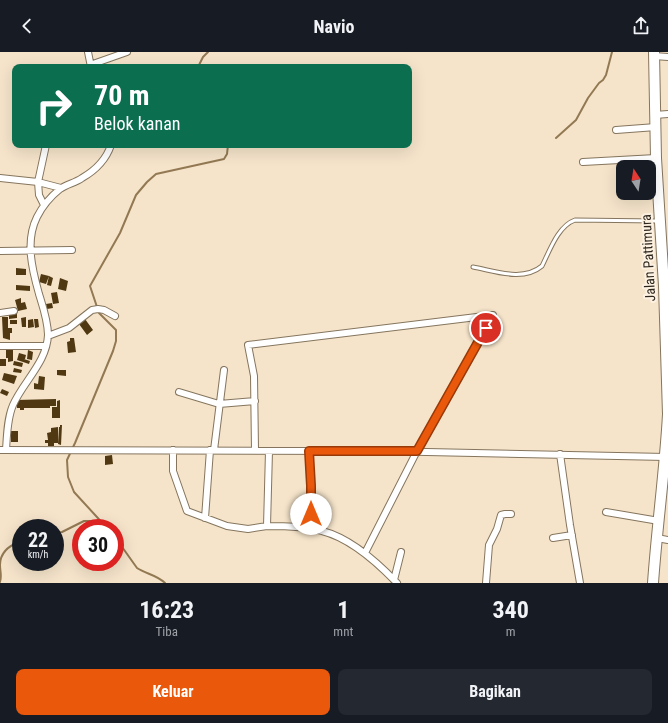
<!DOCTYPE html>
<html lang="id">
<style>
:root{--surface:#171b24;--page:#242831;--text:#f1f3f6;--muted:#9ea1a6;--accent:#ea580c}
body{margin:0;font-family:"Roboto Condensed",sans-serif;background:var(--page);color:var(--text);height:100vh;display:flex;flex-direction:column;font-size:15px;white-space:nowrap}
*{box-sizing:border-box;margin:0}
p{font-size:13px;color:var(--muted)}
.icon{flex:none;width:22px;height:22px;fill:none;stroke:currentColor;stroke-width:2;stroke-linecap:round;stroke-linejoin:round}
.map{position:relative;height:531px;overflow:hidden}
.panel{display:flex;flex-direction:column;background:var(--surface);flex:1}
.panel>*{flex:none}
.banner{position:absolute;left:12px;top:12px;width:400px;height:84px;border-radius:8px;box-shadow:0 4px 16px #0002;background:#0b6e4f;color:#fff;overflow:hidden}
.needle{width:26px;rotate:348deg}
.controls{position:absolute;left:616px;top:108px;display:grid;gap:8px}
.controls a{display:grid;place-items:center;width:40px;height:40px;border-radius:8px;background:var(--surface);box-shadow:0 4px 16px #0002;font-size:20px}
.speed{position:absolute;left:12px;top:467px;display:flex;gap:8px;font-size:20px;font-weight:700;text-align:center}
.speed>*{display:grid;place-content:center;width:52px;height:52px;border-radius:50%;background:var(--surface);box-shadow:0 4px 16px #0002;line-height:1}
.speed small{font-size:10px;font-weight:400}
.speed .limit{border:6px solid #d22;background:#fff;color:#111}
.pin{position:absolute;display:grid;place-items:center;width:34px;height:34px;color:#fff;margin:-17px;border:2px solid #fff;border-radius:50%;box-shadow:0 1px 4px #0007}
.me{position:absolute;width:44px;margin:-22px;rotate:0deg;stroke-linejoin:round;filter:drop-shadow(0 0 3px #0008)}
.turn{display:flex;align-items:center;gap:14px;height:84px;padding:0 16px;font-size:18px}
.turn .icon{width:52px;height:52px;stroke-width:2.5}
.turn b{display:block;font-size:28px;line-height:34px}
.eta{display:flex;justify-content:space-evenly;align-items:center;height:68px;text-align:center}
.eta b{font-size:24px;font-weight:700;line-height:28px}
.button{display:flex;gap:8px;margin-top:auto;padding:8px 16px}
.button a{flex:1;height:46px;border-radius:8px;background:var(--accent);color:#fff;font-size:16px;font-weight:700;line-height:46px;text-align:center}
.button a+a{background:var(--page);color:var(--text)}
header{display:flex;justify-content:space-between;align-items:center;height:52px;padding:0 16px;background:var(--surface);font-size:18px;font-weight:700}
.map>svg:first-child{display:block}
</style>
<header><svg class="icon" aria-label="back" viewBox="0 0 24 24"><path d="M15 5l-7 7 7 7"/></svg>Navio<svg class="icon" aria-label="share" viewBox="0 0 24 24"><path d="M12 15V3M7 8l5-5 5 5M5 13v7h14v-7"/></svg></header>
<div class="map">
<svg width="668" height="531" viewBox="0 0 668 531">
<rect width="100%" height="100%" fill="#f5e4ca"/>
<g fill="none" stroke-linecap="round" stroke-linejoin="round">
<path stroke="#927953" stroke-width="2" d="M198,15L203,5L208,0
M556,86L576,68L588,46L599,31L603,28L606,23L612,0
M107,476L74,440L68,425L67,408L75,391L113,299L116,289V278L99,261L90,234L120,181L136,143L147,130L156,122L224,107L227,102L228,93
M55,481L62,480L84,469H99
M115,485L137,516C146,522 157,523 165,531
M0,530C2,524 0,519 0,513C0,500 10,493 21,489"/>
</g>
<path fill="#503912" d="M16,216L26,217V223H16Z
M41,222L49,224L46,232L39,230Z
M49,224L53,226L51,234L47,233Z
M60,226L68,229L66,239L58,237Z
M16,233L30,234V239L16,238Z
M57,240L59,251L53,252L51,241Z
M21,246V251L25,250L27,257L18,259L15,248Z
M52,251L53,256L47,257L46,252Z
M9,261H17V266L9,267Z
M2,265H8V276H12V281H10V288L3,286Z
M26,265V275H22L21,266Z
M33,267L34,275L28,276V268Z
M34,267H38L39,275L35,276Z
M85,267L93,278L87,283L79,272Z
M10,268H17V272H10Z
M70,286H74L76,300L68,301L67,290L70,289Z
M6,297H13V309L8,310V306H6Z
M28,298L33,300L32,308L27,307Z
M19,301L26,303L25,307H24L30,309L29,312L17,308Z
M0,307H6V314H0Z
M14,309L23,311L22,315L13,313Z
M14,316L22,318L21,321L13,320Z
M57,318H66V324L57,323Z
M4,321L17,324L14,332L2,328Z
M39,324L45,325L44,338L34,337V331L38,332Z
M2,337L9,340L7,344L0,341Z
M56,347V354H50V356H24V358H20V356H17L16,348Z
M60,348V366H52V355H57V349Z
M60,373H62L61,393L58,392L59,375H60Z
M58,375V391H54V394H48V391H45V388H48L47,381L51,380V376Z
M11,379H18V390H11Z
M112,403L113,412L105,413V404Z"/>
<g fill="none" stroke-linecap="round" stroke-linejoin="round">
<defs>
<path id="service" d="M473,215C495,219 523,230 542,214C550,198 558,174 575,168L657,169"/>
<path id="minor" d="M88,0L91,15
M654,4L668,5
M90,13L127,0
M655,63L668,62
M616,78L656,75
M583,110L656,106
M0,126L38,130L61,136
M44,153L39,143L38,130L46,93
M0,199L72,198
M0,261L14,259
M48,284L69,276L92,258L98,257L104,258L115,264
M0,294H46
M179,340L219,352L255,349
M0,398L379,399L666,405
M6,398C7,384 7,367 13,353C23,330 47,310 48,283C48,269 43,255 39,242C32,217 25,189 37,165C43,153 50,145 60,137C67,132 75,131 82,126C96,118 106,108 111,93
M173,398V419L187,459L227,474L248,477L267,474
M214,398L224,318
M255,398L254,324L248,293L493,263L417,399L365,501
M269,399L267,474C284,474 305,474 322,479C350,486 377,510 397,531
M309,399L311,434V477
M560,402L570,473L580,531
M606,460L659,469
M205,466L210,398
M553,486L572,483
M657,486L668,488
M394,528L401,500
M486,531L489,493L497,477L501,463L505,462H511"/>
<path id="primary" d="M654,0L656,106L664,234L668,362
M653,531C657,474 665,418 668,362"/>
</defs>
<use href="#service" stroke="#85755e" stroke-width="5"/>
<use href="#minor" stroke="#85755e" stroke-width="8"/>
<use href="#primary" stroke="#85755e" stroke-width="12"/>
<use href="#service" stroke="#fff" stroke-width="3"/>
<use href="#minor" stroke="#fff" stroke-width="6"/>
<use href="#primary" stroke="#fff" stroke-width="10"/>
</g>
<g fill="none" stroke-linecap="round" stroke-linejoin="round">
<defs>
<path id="route" d="M311,462V434L309,399H417L486,276"/>
</defs>
<use href="#route" stroke="#983908" stroke-width="10"/>
<use href="#route" stroke="#ea580c" stroke-width="7"/>
</g>
<g text-anchor="middle" dominant-baseline="central" stroke-width="4" stroke-linejoin="round" paint-order="stroke">
<g font-size="14" fill="#2c251c" stroke="#fdf2e2">
<text transform="translate(648 206) rotate(-93)">Jalan Pattimura</text>
</g>
</g>
</svg>
<div class="controls">
<a><svg class="needle" viewBox="-14 -14 28 28"><path d="M0-13l5 13h-10z" fill="#e53935"/><path d="M0 13l5-13h-10z" fill="#9ea1a6"/></svg></a>
</div>
<div class="speed"><div>22<small>km/h</small></div><div class="limit">30</div></div>
<div class="pin" style="left:486px;top:276px;background:#d93025"><svg class="icon" aria-label="arrive" viewBox="0 0 24 24"><path d="M6 21V4h12l-3 4 3 4H6"/></svg></div>
<svg class="me" style="left:311px;top:462px" viewBox="-20 -20 40 40"><circle r="19" fill="#fff"/><path d="M0-13L10 11 0 6-10 11z" fill="#ea580c"/></svg>
<div class="banner">
<div class="turn"><svg class="icon" aria-label="right" viewBox="0 0 24 24"><path d="M7 20v-9h11M14 6l5 5-5 5"/></svg><div><b>70 m</b>Belok kanan</div></div>
</div>
</div>
<section class="panel">
<div class="eta">
<div><b>16:23</b><p>Tiba</p></div>
<div><b>1</b><p>mnt</p></div>
<div><b>340</b><p>m</p></div>
</div>
<div class="button"><a>Keluar</a><a>Bagikan</a></div>
</section>
